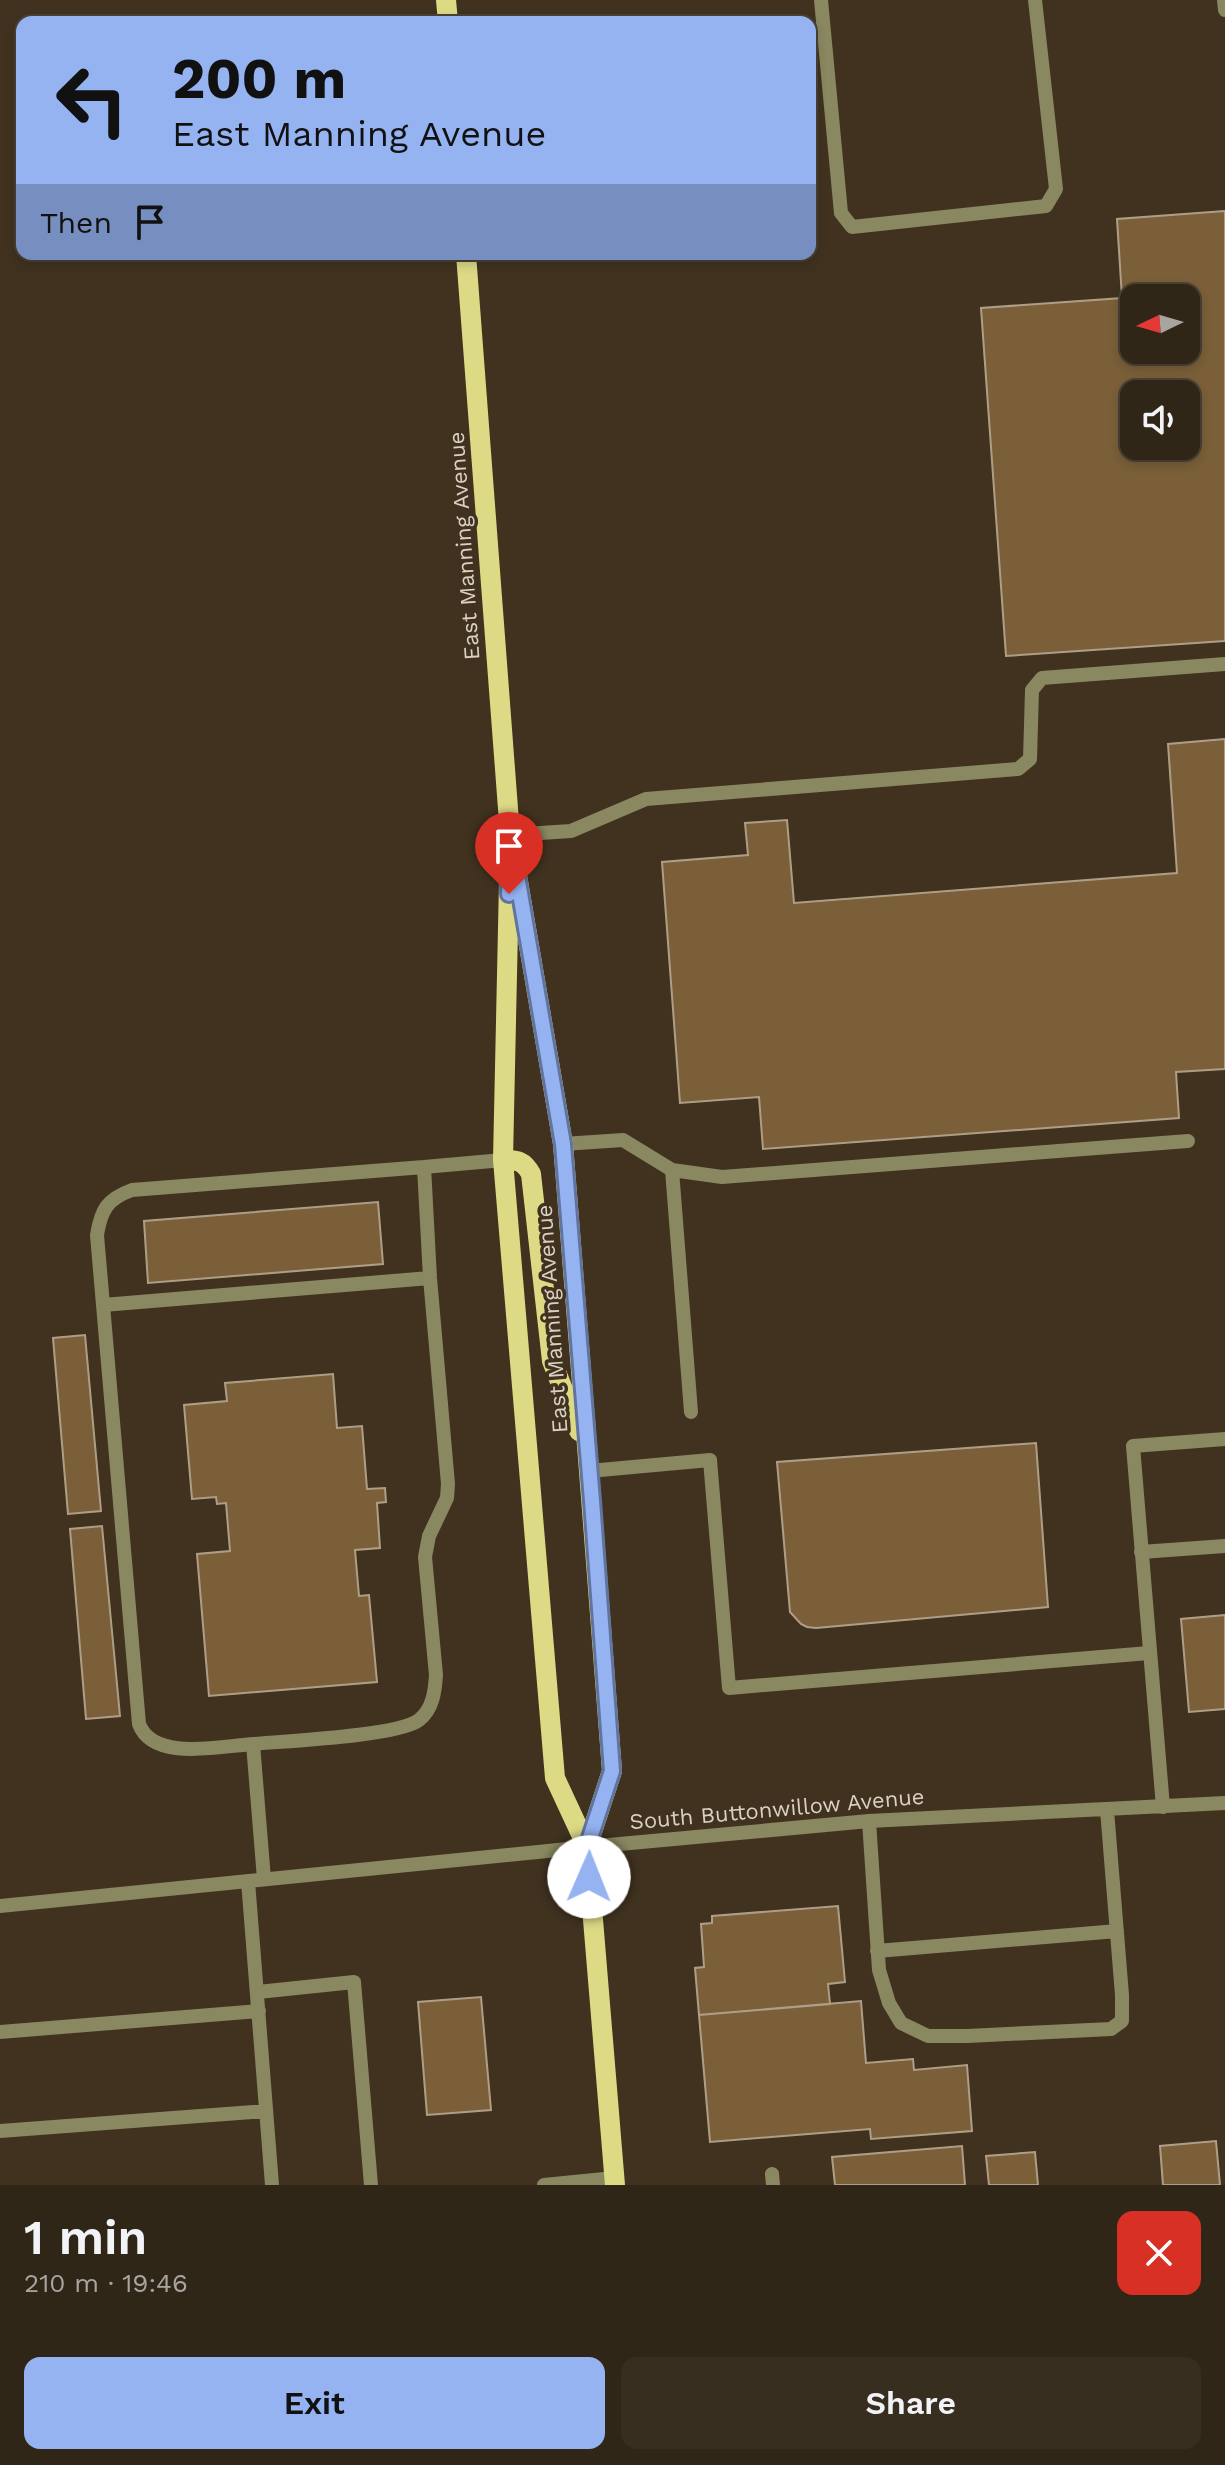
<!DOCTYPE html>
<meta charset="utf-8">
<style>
:root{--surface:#302617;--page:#382e20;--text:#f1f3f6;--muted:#a8a5a1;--line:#4b4336;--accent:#95b2f1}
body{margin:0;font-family:"Work Sans",sans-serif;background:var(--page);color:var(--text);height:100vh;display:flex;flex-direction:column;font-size:30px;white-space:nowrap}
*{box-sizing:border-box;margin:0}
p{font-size:26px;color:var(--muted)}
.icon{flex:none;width:44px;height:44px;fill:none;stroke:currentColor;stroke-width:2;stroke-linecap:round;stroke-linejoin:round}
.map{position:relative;height:2185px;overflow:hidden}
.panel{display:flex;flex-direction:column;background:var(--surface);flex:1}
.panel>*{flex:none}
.guide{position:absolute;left:16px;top:16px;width:800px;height:244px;border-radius:16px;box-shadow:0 4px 12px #0003,0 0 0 2px var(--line);background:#95b2f1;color:#111;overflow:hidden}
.needle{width:52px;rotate:265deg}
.tools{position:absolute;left:1120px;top:284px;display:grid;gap:16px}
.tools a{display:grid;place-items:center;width:80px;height:80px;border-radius:16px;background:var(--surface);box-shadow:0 4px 12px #0003,0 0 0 2px var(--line);font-size:40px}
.pin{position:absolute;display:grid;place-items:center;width:68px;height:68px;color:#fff;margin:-82px -34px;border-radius:50% 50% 50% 0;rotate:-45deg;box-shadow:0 0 8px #0007}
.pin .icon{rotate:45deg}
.me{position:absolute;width:88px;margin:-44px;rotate:1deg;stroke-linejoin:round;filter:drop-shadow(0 0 6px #0008)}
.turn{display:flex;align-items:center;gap:28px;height:168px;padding:0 24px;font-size:36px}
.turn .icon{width:104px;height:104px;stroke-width:2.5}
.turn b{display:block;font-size:56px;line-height:68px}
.then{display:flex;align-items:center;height:76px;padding:0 24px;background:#0003;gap:16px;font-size:30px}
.round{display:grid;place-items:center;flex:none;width:84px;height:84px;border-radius:16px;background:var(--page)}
.headline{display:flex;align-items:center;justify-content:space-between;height:136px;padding:0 24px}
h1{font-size:48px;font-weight:600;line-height:60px}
.primary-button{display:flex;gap:16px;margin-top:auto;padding:16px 24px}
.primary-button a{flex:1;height:92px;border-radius:16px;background:var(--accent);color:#111;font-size:32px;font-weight:600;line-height:92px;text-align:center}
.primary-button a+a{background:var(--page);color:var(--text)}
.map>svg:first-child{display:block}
</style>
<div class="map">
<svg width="1225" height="2185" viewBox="0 0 1225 2185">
<rect width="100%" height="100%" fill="#40321f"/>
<path fill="#7a5f38" stroke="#af9e87" stroke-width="2" fill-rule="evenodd" d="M1225,211V641L1006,656L981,308L1122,298L1117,219ZM1134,298H1186V350H1134ZM1134,394H1186V446H1134Z
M1225,739V1069L1176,1072L1179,1118L763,1149L759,1097L680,1103L662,862L748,855L745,823L787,820L794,903L1177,873L1168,744Z
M378,1202L383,1264L148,1283L144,1221Z
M85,1335L101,1511L68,1514L53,1338Z
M333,1374L337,1428L362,1426L367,1489L385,1488L386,1502L377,1503L380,1548L355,1550L359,1596L369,1595L377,1682L209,1696L197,1554L230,1551L226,1503L217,1504L216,1497L192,1499L184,1405L227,1401L225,1383Z
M1036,1443L1048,1607L816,1628L807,1627L801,1624L790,1612L777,1462Z
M102,1526L120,1716L86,1719L70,1529Z
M1225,1615V1709L1189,1712L1181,1619Z
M838,1906L845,1982L828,1984L830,2004L699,2015L695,1968L704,1967L701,1924L712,1923V1916Z
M481,1997L491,2110L427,2115L418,2002Z
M861,2001L866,2063L913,2059L914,2070L967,2065L972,2131L871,2139L870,2129L710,2142L699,2015Z
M1216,2141L1220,2185H1163L1160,2146Z
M962,2146L965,2185H835L832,2157Z
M1035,2152L1038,2185H989L986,2156Z"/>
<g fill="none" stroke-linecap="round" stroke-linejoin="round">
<path stroke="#898860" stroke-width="14" d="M821,0L841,213L852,227L1046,206L1056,189L1035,0
M1224,0L1225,10
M510,835L571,831L646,799L1018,769L1030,759L1032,690L1042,678L1225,664
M563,1144L623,1140L672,1170L722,1177L1188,1141
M672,1170L691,1412
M103,1305L430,1278
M589,1471L710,1460L729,1688L1149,1653
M1141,1552L1225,1546
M253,1744C221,1746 153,1762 139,1724L97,1235C101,1210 107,1199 132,1190L424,1167
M1163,1807L1133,1446L1225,1439
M869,1821L879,1970L889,2003L901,2023L928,2036H967L1111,2029L1122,2021V1995L1107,1810
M264,1879L253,1744C285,1741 399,1736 419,1720C433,1709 435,1691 436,1675L425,1557L429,1536L447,1498L448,1484L430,1278L424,1167L503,1160
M248,1881L272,2185
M0,1906L587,1847L869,1821L1225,1803
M877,1951L1117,1931
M258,1992L354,1982L371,2185
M0,2032L259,2011
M0,2131L266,2111
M772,2174L773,2185
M544,2185L614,2178"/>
<path stroke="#ddda85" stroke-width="20" d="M446,0L448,22
M466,254L510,835L563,1144L589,1471L612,1771L587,1847
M509,882L503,1160L555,1778L587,1847L615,2185
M503,1160C518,1160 524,1161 531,1174L552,1361L579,1431"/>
</g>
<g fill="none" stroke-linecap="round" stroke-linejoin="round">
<defs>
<path id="route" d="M509,894L510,835L563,1144L592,1501L612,1771L587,1847L589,1877"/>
</defs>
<use href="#route" stroke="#61749d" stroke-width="20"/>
<use href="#route" stroke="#95b2f1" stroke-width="14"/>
</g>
<g text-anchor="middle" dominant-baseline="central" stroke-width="7" stroke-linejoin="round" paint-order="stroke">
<g font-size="22" fill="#dad1c5" stroke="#40321f">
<text transform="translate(464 546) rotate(-94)">East Manning Avenue</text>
<text transform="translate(552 1319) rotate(-94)">East Manning Avenue</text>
<text transform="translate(777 1809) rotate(-5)">South Buttonwillow Avenue</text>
</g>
</g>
</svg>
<div class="tools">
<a><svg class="needle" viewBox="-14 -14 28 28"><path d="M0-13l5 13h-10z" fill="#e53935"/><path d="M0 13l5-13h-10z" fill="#a8a5a1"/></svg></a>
<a><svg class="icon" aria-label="sound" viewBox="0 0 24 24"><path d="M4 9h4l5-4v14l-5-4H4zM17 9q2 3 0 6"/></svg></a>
</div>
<div class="pin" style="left:509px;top:894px;background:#d93025"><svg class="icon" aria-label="arrive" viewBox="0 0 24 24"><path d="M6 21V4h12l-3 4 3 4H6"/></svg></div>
<svg class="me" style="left:589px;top:1877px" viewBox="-20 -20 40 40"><circle r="19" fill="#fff"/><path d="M0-13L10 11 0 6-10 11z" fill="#95b2f1"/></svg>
<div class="guide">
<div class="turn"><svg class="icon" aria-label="left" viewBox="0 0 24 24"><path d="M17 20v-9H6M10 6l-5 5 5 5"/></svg><div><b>200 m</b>East Manning Avenue</div></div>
<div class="then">Then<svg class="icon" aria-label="arrive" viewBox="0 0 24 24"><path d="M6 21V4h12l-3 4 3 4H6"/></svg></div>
</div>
</div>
<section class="panel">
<div class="headline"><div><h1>1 min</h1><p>210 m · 19:46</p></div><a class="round" style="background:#d93025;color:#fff"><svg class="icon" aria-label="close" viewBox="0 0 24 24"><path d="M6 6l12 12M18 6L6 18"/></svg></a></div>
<div class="primary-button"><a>Exit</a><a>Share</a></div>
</section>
